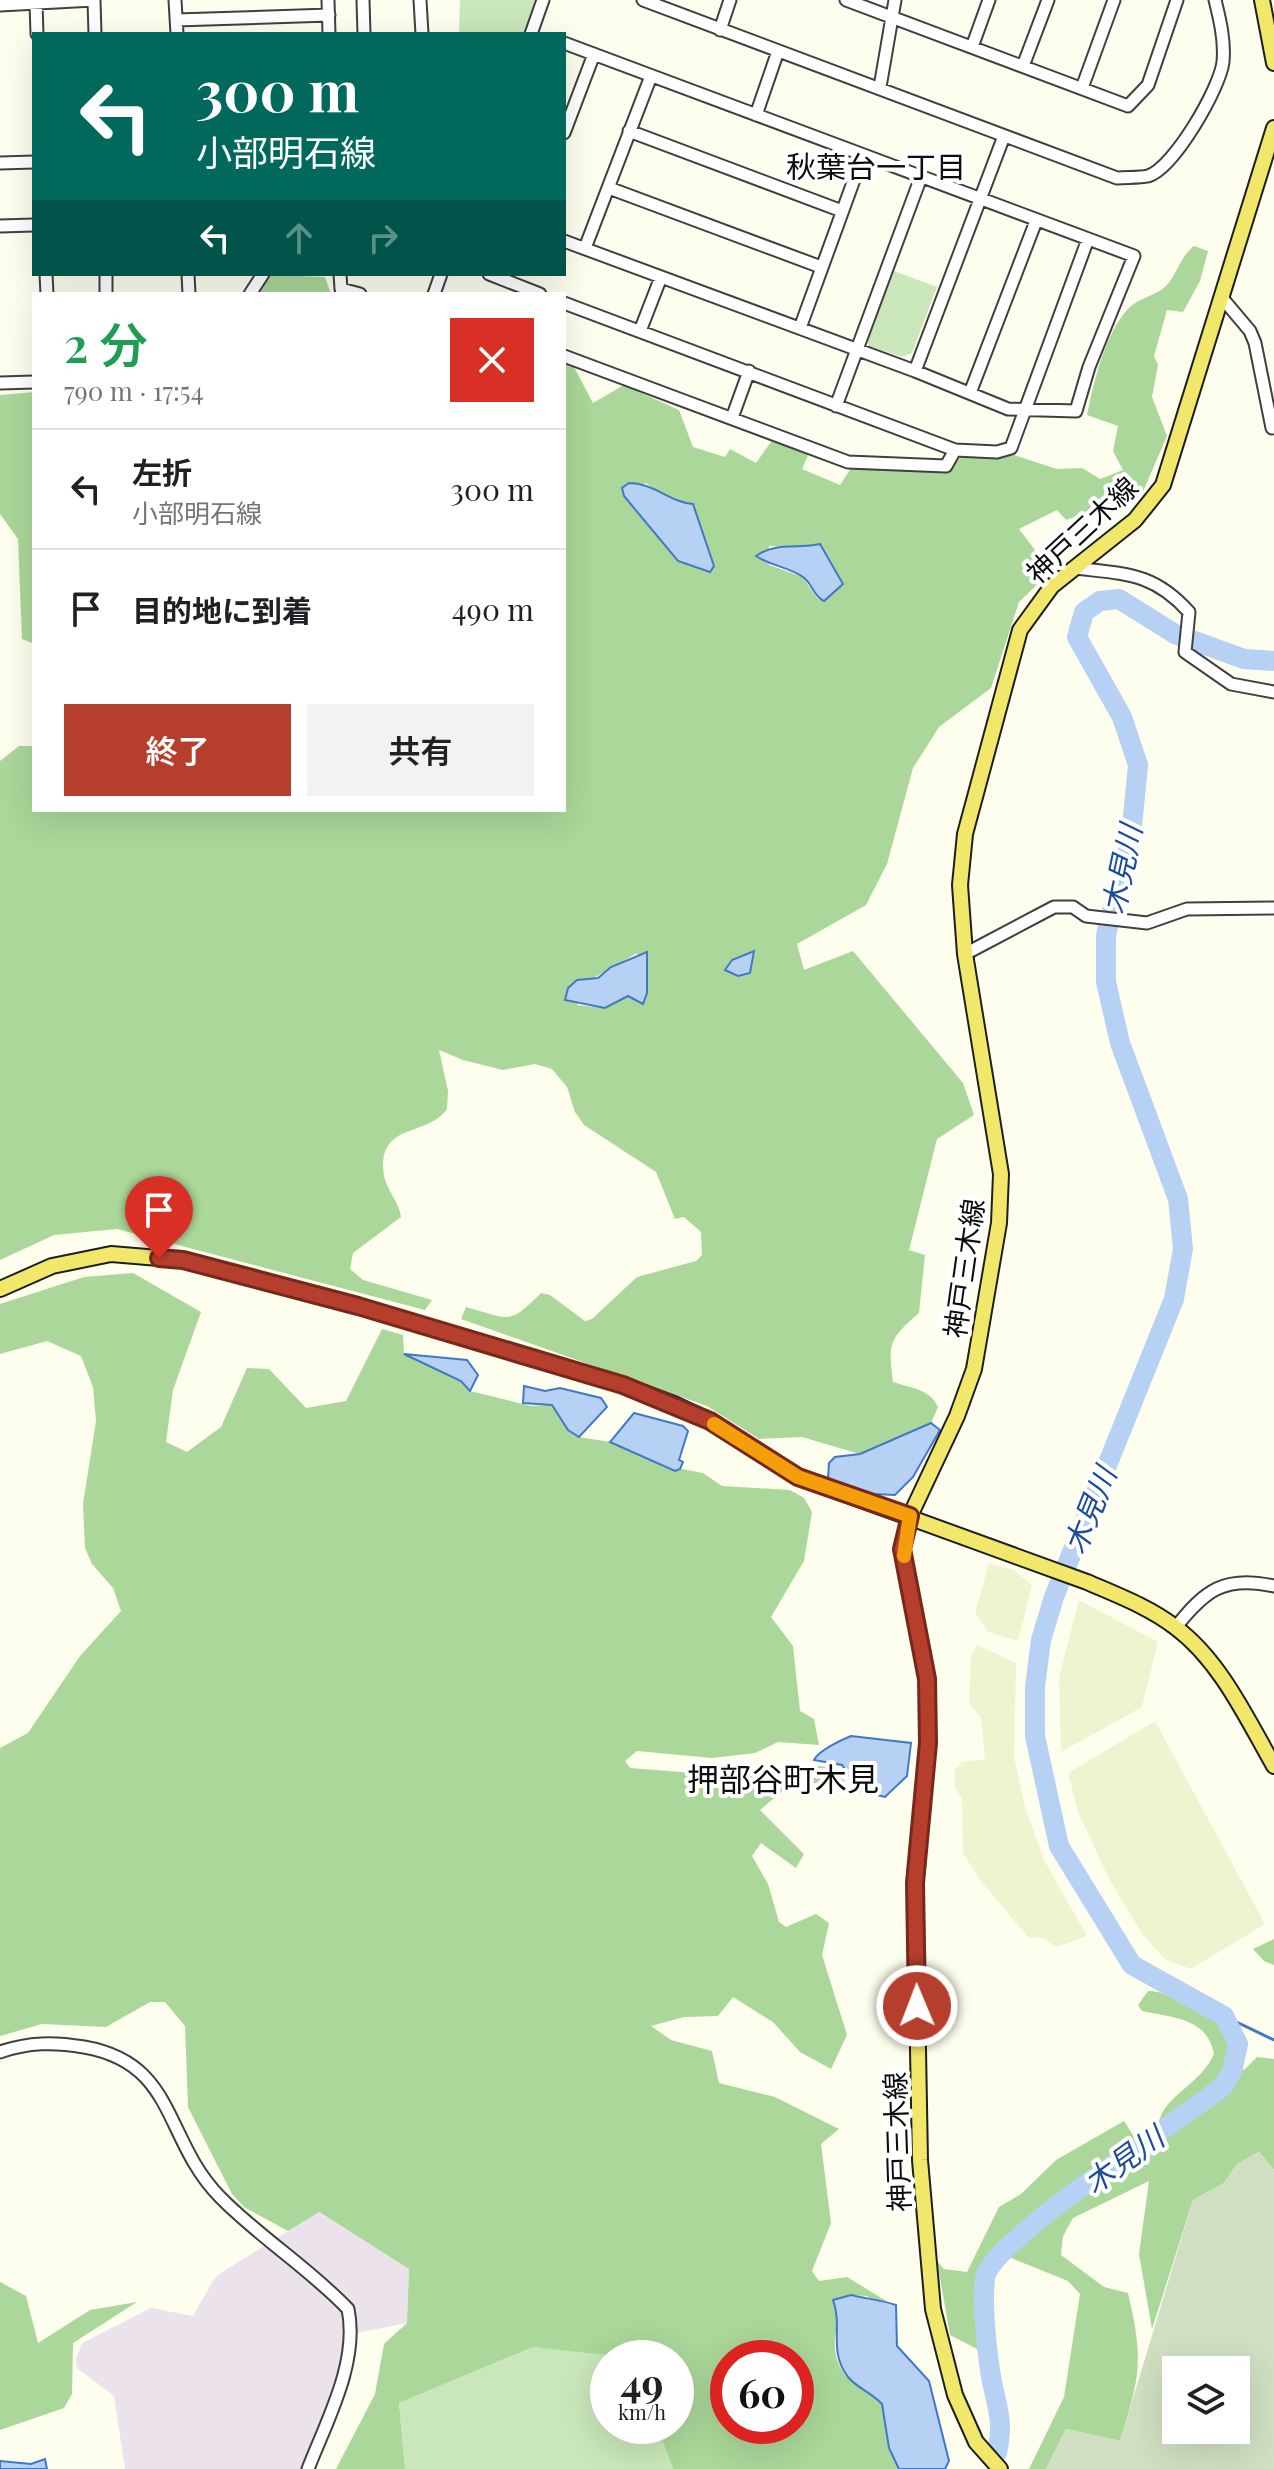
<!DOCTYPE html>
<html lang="ja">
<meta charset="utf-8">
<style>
:root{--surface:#fff;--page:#f2f2f2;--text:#202124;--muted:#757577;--line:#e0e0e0;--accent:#b63e2c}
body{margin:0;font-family:"Playfair Display","Noto Sans JP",serif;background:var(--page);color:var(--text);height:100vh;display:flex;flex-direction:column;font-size:30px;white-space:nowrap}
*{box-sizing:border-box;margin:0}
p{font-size:26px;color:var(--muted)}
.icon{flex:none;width:44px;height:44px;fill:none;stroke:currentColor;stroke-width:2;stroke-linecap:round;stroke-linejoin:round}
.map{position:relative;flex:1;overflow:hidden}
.side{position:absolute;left:32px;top:292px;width:534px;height:520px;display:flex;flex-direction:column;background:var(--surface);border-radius:0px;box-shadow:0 8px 32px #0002}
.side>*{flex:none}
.guide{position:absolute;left:32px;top:32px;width:534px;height:244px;border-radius:0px;box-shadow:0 8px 32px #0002;background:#00695c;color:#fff;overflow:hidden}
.buttons{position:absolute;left:1162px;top:2356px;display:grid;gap:16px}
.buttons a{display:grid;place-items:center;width:88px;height:88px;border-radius:0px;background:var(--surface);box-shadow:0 8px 32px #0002;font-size:40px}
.speed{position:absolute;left:590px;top:2340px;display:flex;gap:16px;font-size:40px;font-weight:700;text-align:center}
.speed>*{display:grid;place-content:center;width:104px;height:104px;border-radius:50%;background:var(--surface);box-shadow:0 8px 32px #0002;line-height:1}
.speed small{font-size:20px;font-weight:400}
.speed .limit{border:12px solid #d22;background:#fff;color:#111}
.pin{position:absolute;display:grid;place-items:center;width:68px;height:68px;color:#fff;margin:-82px -34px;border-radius:50% 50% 50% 0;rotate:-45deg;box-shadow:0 0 8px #0007}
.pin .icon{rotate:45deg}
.me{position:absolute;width:88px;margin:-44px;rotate:359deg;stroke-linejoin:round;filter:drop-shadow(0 0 6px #0008)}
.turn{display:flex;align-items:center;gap:28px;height:168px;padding:0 32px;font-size:36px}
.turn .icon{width:104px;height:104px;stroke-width:2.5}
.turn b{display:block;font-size:56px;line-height:68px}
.lanes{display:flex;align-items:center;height:76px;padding:0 32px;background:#0003;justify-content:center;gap:40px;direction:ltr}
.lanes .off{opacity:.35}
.round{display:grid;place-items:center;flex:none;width:84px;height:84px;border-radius:0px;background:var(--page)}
.headline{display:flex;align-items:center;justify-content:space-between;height:136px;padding:0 32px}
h1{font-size:48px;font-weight:600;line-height:60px;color:#1e9e55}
.action{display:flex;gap:16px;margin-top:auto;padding:16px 32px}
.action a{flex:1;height:92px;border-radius:0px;background:var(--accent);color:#fff;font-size:32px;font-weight:600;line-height:92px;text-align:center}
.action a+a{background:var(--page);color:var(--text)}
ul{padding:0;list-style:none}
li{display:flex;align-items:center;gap:24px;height:120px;padding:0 32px;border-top:2px solid var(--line)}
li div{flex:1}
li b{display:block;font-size:30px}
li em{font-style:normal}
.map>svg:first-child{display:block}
</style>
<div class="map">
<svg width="1274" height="2469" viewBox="0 0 1274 2469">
<rect width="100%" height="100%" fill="#fefeee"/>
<path fill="#ece2eb" d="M318,2212L409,2269L407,2323L347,2335L350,2383L304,2469H125L114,2396L77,2368L76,2359L82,2343L151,2308L193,2316L216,2276Z"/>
<path fill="#f0f3d0" d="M989,1563L1014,1570L1032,1585L1018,1641L988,1632L975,1613Z
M1079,1600L1158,1642L1142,1707L1061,1752L1059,1677Z
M977,1645L1016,1663L1014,1757L1025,1807L1044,1860L1087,1936L1056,1947L1045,1939L1028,1937L980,1880L963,1853L962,1798L955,1789V1769L962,1762L985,1759L981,1718L969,1703L971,1655Z
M1155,1721L1265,1924L1191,1969L1166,1960L1143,1935L1110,1881L1078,1812L1068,1773Z"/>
<path fill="#c9e7ba" d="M460,0H543L531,34H459Z
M894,271L937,287L912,353L902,357L869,346L867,339Z
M533,2347L633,2356L608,2358V2426H657L673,2469H405L399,2403Z"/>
<path fill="#abd79a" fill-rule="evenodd" d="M1194,246L1208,251L1200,281L1183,312L1167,310L1154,356L1158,365L1152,397L1167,436L1142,494L1066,520L1057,510L1019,529L1051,571L1019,602L991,688L939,727L913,768L887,864L866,905L797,944L804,970L853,951L963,1083L974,1115L937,1139L909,1250L925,1255L919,1313C889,1339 888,1343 893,1382C911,1388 930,1389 938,1407L931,1423L860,1454L802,1437L759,1439L707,1406L461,1319L466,1307C510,1319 508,1326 541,1293L550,1295L585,1321L592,1319L637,1277L696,1261L702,1255L701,1232L684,1217L675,1219L656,1172L584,1125L575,1112L567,1087L552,1069L535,1064L503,1070L463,1060L439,1050L448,1091L447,1109C427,1138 376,1121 384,1176C387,1190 399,1202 401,1217L353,1253L350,1269L363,1280L432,1300L425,1310L117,1229L54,1235L0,1260V761L19,746H34V810H564V364L574,367L593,403L624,385L679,410L693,447L725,457L730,449L756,463L773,439L809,453L802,469L840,485L851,468L949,472L961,456L1014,455L1057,469L1082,468L1100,479L1123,470L1113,451L1118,426L1087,415C1094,382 1104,335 1128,309C1137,298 1156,296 1166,286C1178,273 1180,257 1194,246ZM645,483L680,503L678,561L631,500ZM769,546L801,548L843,584L824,601L817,598L803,577L769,565ZM637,953L642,1004L628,996L605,1008L577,1005L590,980Z
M270,275L325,277L331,294H258Z
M34,392V644L22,639L18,539L0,514V395Z
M133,1273L201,1312L173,1390L166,1442L187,1452L221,1427L247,1368L269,1369L306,1408L346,1401L382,1329L403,1335L404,1354L461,1381L470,1391L531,1406L552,1405L568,1430L579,1437L610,1442L674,1471L677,1468L703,1473L722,1486L790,1490L804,1498L812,1512L804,1561L771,1617L793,1646L800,1711L814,1719L819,1745L778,1742L755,1753L712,1758L637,1751L625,1761L630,1768L746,1777L800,1764L836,1768L845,1782L791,1784L760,1810L804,1854L796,1868L761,1843L752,1856L768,1884L779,1922L786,1927L816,1914L829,1923L822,1955L847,2035L831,2069L800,2052L773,2022L733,1997L718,2016L684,2017L651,2026L671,2040L712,2051L719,2083L775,2097L839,2129L821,2144L831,2223L812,2271L819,2281L847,2277L888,2302L880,2305L867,2296L851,2295C834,2321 825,2359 852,2382C862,2390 873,2394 882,2404L889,2448L899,2469H673L657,2426H676V2358H633L533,2347L399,2403L405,2469H336L375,2394L384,2344L407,2323L409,2269L319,2212L288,2231L244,2207L232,2194L188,2107L185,2026L165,2002H150L106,2027L42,2024L0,2036V1748L28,1733L80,1656L121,1611L113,1588L92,1564L85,1548L83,1504L96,1421L93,1387L81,1356L47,1341L0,1354V1304L84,1277ZM728,2358H796V2426H728Z
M1274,1939V1965L1264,1961L1253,1949Z
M1148,1991C1173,1992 1224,2013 1232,2041C1233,2046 1230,2055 1230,2060L1244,2070L1257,2057L1274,2059V2170L1259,2152L1237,2164L1224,2183L1193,2200L1152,2329L1139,2254L1149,2181L1073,2218L1063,2236L1061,2255L1104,2287L1128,2293C1144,2361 1140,2376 1120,2441L1066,2429L1046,2469H1029L1064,2397L1080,2294L1068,2281L991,2250L978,2276L981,2351L950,2335L937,2261L944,2269L967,2272L999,2207L1021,2194L1056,2160L1124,2121L1133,2135L1159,2122C1165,2095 1200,2085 1214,2054C1207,2018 1174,2018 1142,2011L1138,2005Z
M0,2282L26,2296L38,2343L90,2310L137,2302L73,2343L72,2394L64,2408L0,2430Z"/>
<path fill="#d0dfc1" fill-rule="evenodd" d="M1259,2152L1274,2170V2469H1046L1066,2429L1120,2441L1193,2200L1224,2183L1237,2164ZM1176,2370H1236V2430H1176Z"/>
<path fill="#b6d1f3" stroke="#4079c6" stroke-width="2" d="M629,483C654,483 669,502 693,504L714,566L710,572L678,561L624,496L622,488Z
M820,544L843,584L824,601C813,596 813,584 803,577C789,567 771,566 756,556C775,542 798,549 820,544Z
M754,951L750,973L738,976L725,970L732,960Z
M647,952V993L643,1004L628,996L605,1008L565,1000L568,988L577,980L598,978L611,967Z
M404,1354L467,1360L478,1375L470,1391L461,1381Z
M524,1386L545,1391L560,1388L601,1398L607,1407L579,1437L568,1430L552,1405L523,1403Z
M634,1413L683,1426L688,1431L679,1460L683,1462L680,1469L675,1471L610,1442Z
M931,1423L940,1430L913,1477L895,1495L874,1494L828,1479L829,1463L835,1457L860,1454Z
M851,1736L911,1743L907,1776L885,1797L860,1791L842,1765L814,1760C818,1751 841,1740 851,1736Z
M851,2295C867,2299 881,2300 896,2305L897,2346L929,2381L949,2461L945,2469H899L889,2448L882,2404C872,2393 857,2388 848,2377C828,2351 843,2327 833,2300Z
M45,2459L47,2469H0V2461L31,2464Z"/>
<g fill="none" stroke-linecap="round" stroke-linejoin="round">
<path stroke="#4079c6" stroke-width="3" d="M1224,2016L1274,2040"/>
<path stroke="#b6d1f3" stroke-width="20" d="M997,2453C1005,2416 995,2405 990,2370C986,2342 982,2308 985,2279C988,2241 1185,2118 1223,2086L1232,2072L1238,2044L1224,2016L1132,1965L1059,1846L1035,1736V1687L1041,1640L1054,1597L1174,1299L1183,1249L1178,1199L1120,1043L1106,982V935L1131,837L1138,765L1122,717L1077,637L1084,612L1100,601L1119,599L1175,634L1244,659L1274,661"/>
<defs>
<path id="minor" d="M175,0L177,34
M328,0L329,34
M363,0L364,34
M420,0L422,34
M643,0L1117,178C1126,177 1139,178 1148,176C1174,168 1220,88 1223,62C1225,41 1220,20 1215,0
M846,0L1128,106L1148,85L1177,0
M94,1L95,34
M36,3L37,34
M0,5L94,0
M176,20L329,15
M720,30L730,0
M531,34L543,0
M564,43L1134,256L1089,367L1076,411L1008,409L915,371
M972,47L989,0
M1023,66L1048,0
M880,87L895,0
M1082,88L1114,0
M756,115L778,51
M629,131L842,211
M564,133L594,54
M0,163L34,162
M609,188L821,267
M0,226L34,225
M564,241L915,371L1004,136
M585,248L651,76
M46,274L47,294
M106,274V294
M188,274L189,294
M340,274L341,289L360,294
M489,274L540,294
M250,294L263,274
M434,294L441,274
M1223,299L1250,331L1255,343L1272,428
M564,303L955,450L997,452L1011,448L1088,239
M800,328L863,155
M640,331L661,277
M564,356L848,462L946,466L955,450
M0,383L34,382
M970,393L1036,221
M836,406L921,177
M732,418L749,371
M1075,568C1125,574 1153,572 1189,612L1185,652L1231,684L1274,692
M965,954L1054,907H1073L1086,916L1147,923L1187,909L1274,908
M1176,1627C1205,1590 1225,1575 1274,1586
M0,2052C29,2042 54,2042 84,2047C177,2063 163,2139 220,2197C259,2237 309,2268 348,2309C359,2362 327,2420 308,2469"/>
<path id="major" d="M1262,0L1274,63
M0,1289L52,1266L111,1254L183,1260L358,1306L623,1385L674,1404L710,1421L798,1477L1087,1582C1117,1595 1149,1607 1175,1627C1220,1660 1247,1719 1274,1766
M1000,2469L976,2442L955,2395L933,2309L920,2160L915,1883L928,1743L927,1679L902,1549L910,1516L957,1416L974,1369L999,1223L1001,1174L965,954L960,885L965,834L1020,630L1052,586L1135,520L1163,485L1274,128"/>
</defs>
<use href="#minor" stroke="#404040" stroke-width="15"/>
<use href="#major" stroke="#1e1e1e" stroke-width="18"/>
<use href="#minor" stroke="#fff" stroke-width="11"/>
<use href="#major" stroke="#f1e86b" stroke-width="14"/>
</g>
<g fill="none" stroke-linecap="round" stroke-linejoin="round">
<defs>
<path id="route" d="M159,1258L183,1260L358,1306L623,1385L710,1421L798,1477L910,1516L902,1549L927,1679L928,1743L915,1883L917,2006"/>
</defs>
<use href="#route" stroke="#76281d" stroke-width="20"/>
<use href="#route" stroke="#b63e2c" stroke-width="14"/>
<path stroke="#f59e0b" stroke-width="14" d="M714,1424L798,1477L910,1516L904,1556"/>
</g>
<g text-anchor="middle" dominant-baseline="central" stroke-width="8" stroke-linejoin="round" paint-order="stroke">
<g font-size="28" fill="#0d0d0d" stroke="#fff">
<text transform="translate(1081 529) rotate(-43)">神戸三木線</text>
<text transform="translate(963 1268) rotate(-82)">神戸三木線</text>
<text transform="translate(896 2142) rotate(-92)">神戸三木線</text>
</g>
<g font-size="30" fill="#0d0d0d" stroke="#fff">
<text x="876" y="166">秋葉台一丁目</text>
</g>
<g font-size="30" font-style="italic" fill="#1d4d99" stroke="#fff">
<text transform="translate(1121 869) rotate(-78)">木見川</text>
<text transform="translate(1089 1510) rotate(-68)">木見川</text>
<text transform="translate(1123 2159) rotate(-36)">木見川</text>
</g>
<g font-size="32" fill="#0d0d0d" stroke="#fff">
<text x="783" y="1777">押部谷町木見</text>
</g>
</g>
</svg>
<div class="buttons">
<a><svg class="icon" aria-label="layers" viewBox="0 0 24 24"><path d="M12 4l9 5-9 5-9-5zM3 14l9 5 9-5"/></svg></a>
</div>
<div class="speed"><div>49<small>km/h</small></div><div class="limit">60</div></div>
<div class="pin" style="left:159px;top:1258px;background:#d93025"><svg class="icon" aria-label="arrive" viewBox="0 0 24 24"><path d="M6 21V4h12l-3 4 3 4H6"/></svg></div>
<svg class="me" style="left:917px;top:2006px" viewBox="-20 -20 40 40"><circle r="17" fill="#b63e2c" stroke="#fff" stroke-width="3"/><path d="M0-11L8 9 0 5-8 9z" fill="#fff"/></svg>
<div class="guide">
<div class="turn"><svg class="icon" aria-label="left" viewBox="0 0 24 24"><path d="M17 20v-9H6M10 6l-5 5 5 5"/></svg><div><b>300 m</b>小部明石線</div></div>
<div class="lanes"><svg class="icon" aria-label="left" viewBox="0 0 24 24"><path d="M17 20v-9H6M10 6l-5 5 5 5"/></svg><svg class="icon off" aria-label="ahead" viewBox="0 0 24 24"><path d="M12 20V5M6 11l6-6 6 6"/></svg><svg class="icon off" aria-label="right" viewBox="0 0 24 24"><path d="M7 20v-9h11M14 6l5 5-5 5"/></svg></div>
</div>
<section class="side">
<div class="headline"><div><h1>2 分</h1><p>790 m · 17:54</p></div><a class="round" style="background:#d93025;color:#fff"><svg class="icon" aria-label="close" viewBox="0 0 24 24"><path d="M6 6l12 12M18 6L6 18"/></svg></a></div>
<ul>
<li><svg class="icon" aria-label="left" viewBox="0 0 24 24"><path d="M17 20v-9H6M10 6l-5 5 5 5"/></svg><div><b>左折</b><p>小部明石線</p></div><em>300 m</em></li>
<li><svg class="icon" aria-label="arrive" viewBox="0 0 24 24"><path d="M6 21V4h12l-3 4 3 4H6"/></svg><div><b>目的地に到着</b></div><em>490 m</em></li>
</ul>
<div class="action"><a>終了</a><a>共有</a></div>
</section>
</div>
